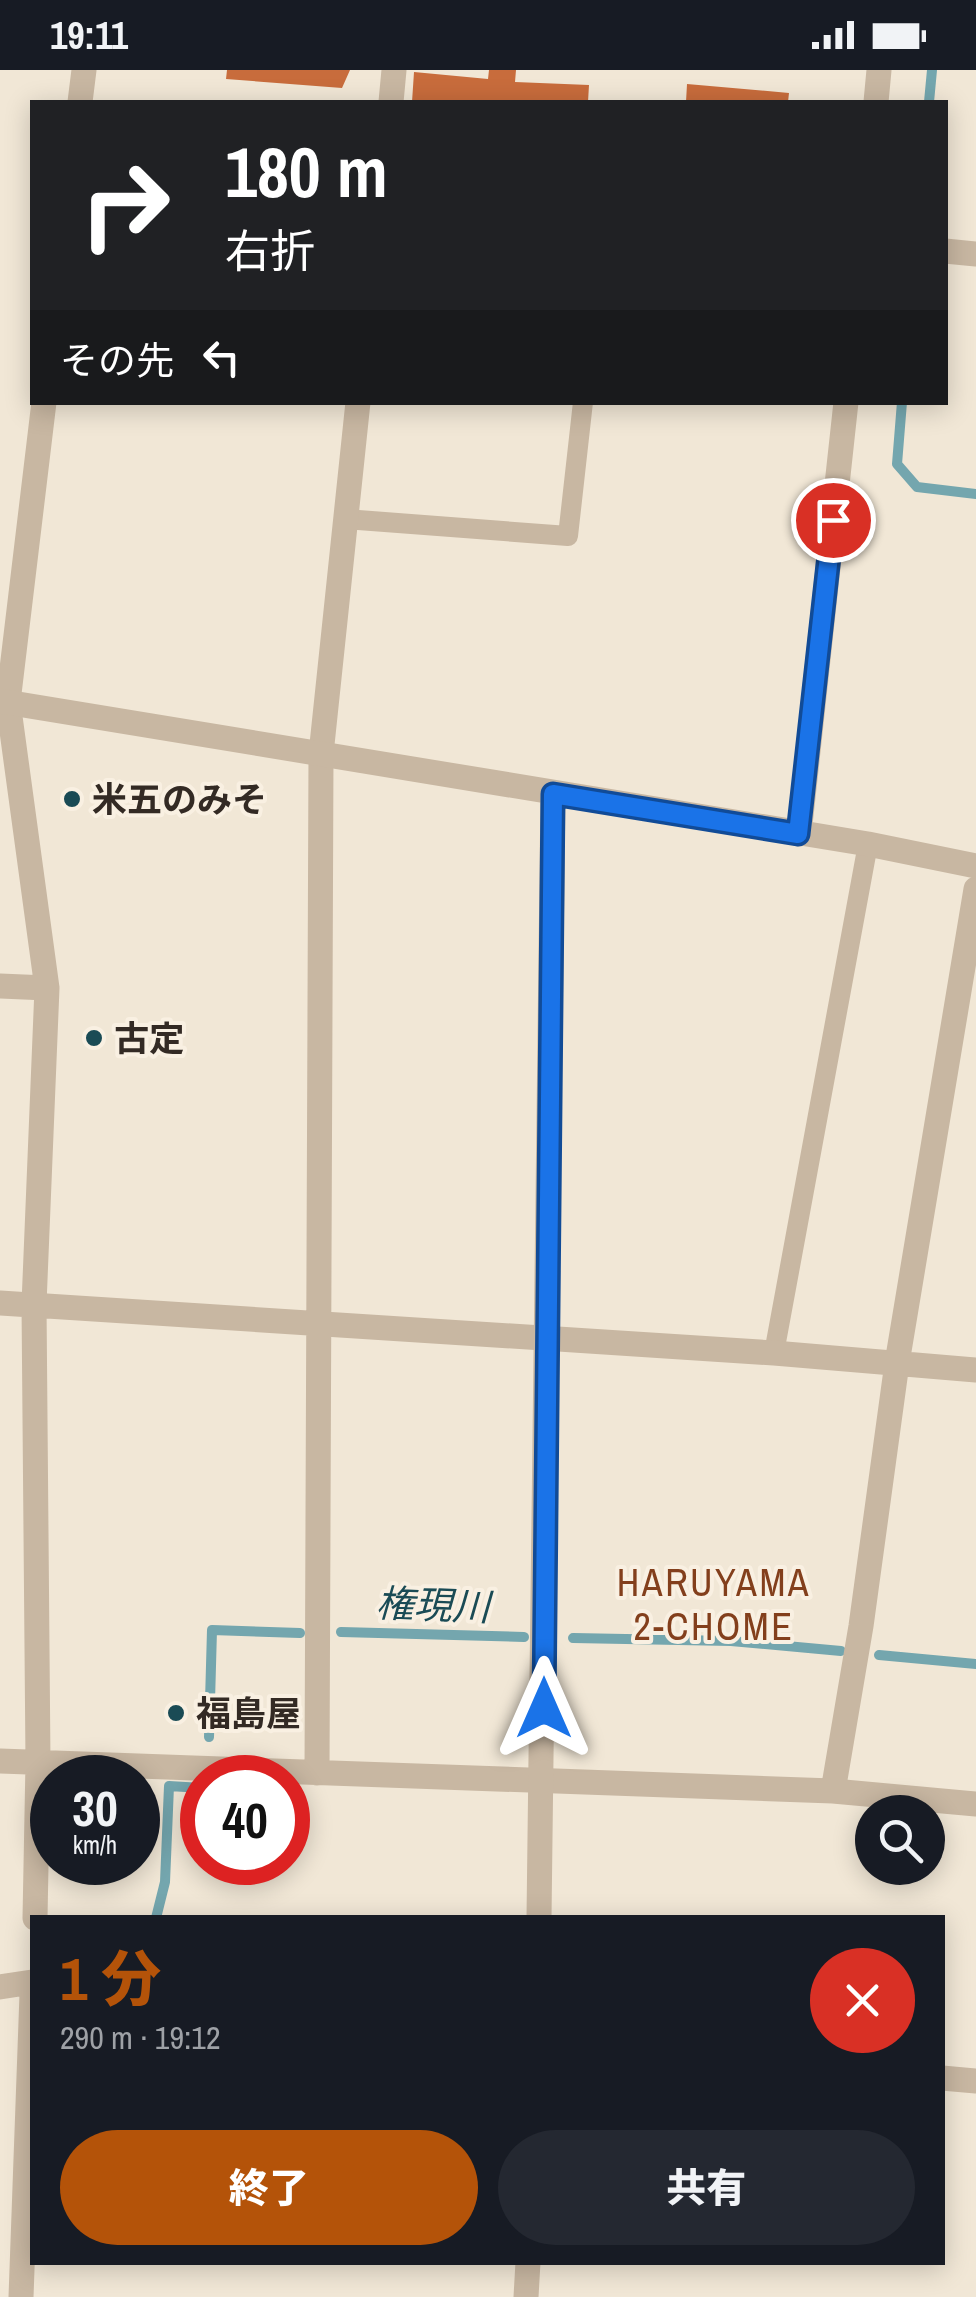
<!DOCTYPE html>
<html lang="ja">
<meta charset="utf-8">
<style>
:root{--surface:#171b24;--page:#242831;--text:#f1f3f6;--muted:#9ea1a6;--accent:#b45309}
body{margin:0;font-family:"Archivo Narrow","Noto Sans JP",sans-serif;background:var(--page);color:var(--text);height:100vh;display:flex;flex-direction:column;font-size:38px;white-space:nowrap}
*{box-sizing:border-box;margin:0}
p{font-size:32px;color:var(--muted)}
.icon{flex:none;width:55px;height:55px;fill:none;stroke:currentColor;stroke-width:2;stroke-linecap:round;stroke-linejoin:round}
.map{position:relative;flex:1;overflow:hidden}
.panel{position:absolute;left:30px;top:1845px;width:915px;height:350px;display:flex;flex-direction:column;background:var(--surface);border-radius:0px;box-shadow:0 5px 25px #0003}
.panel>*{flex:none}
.top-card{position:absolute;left:30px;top:30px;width:918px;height:305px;border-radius:0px;box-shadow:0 5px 25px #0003;background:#202124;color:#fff;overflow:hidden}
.tools{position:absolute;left:855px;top:1725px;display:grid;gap:20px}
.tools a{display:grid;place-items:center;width:90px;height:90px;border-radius:50%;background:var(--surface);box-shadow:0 5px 25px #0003;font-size:50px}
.speed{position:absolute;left:30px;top:1685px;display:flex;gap:20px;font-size:50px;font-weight:700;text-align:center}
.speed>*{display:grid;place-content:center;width:130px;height:130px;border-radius:50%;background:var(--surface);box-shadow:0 5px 25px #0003;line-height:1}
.speed small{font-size:25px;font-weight:400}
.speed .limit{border:15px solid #d22;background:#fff;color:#111}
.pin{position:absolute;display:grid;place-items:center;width:85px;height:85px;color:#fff;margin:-42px;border:5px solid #fff;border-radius:50%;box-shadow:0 2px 10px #0007}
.me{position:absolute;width:110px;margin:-55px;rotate:0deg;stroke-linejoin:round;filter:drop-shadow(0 0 8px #0008)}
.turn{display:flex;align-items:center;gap:35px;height:210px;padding:0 30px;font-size:45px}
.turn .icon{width:130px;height:130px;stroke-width:2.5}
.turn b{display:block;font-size:70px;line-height:85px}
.then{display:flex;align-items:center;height:95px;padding:0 30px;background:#0003;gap:20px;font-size:38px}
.round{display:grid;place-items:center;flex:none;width:105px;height:105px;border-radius:52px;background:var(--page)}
.headline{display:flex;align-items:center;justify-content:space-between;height:170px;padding:0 30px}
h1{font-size:60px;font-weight:800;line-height:75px;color:var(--accent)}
.action{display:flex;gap:20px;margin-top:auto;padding:20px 30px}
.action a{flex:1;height:115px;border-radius:60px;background:var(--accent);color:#fff;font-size:40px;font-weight:800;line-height:115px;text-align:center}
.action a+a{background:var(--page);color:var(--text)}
.status{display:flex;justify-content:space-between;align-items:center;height:70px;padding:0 50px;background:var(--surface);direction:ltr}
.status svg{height:28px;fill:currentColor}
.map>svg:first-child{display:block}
</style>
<div class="status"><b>19:11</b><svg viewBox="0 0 49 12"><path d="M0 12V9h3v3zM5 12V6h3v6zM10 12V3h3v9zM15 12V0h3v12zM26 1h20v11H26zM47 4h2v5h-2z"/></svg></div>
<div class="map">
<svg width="976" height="2227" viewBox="0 0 976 2227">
<rect width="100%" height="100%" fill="#f1e7d6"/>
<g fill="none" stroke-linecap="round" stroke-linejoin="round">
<path stroke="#74a6ae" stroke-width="10" d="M929,32L932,0
M902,332L897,394L917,417L976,424
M341,1562L524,1567
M573,1568L731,1571L841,1581
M879,1585L976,1594
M209,1667L212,1560L300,1563
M156,1848L165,1812L169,1716L202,1718"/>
</g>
<path fill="#c86c3c" d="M227,0H350L342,18L226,9Z
M489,0H516L515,12L589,15L588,32H412L414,2L488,9Z
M687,14L789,23L788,32H686Z"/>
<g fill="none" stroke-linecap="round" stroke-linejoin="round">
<path stroke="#c8b7a2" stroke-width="20" d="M345,449L568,466L583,332
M774,1283L868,774"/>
<path stroke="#c8b7a2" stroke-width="25" d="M80,32L84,0
M391,32L394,0
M876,32L879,0
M945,181L976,184
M799,764L846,332
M0,916L47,918
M0,1233L774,1283L976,1300
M0,1691L833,1721L976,1734
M317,1703L321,684L358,332
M833,1721L861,1556L897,1293L976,819
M35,1848L38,1692L34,1234L47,918L8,632L44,332
M0,1917L32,1912
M942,2008L976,2011
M21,2227L32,1924"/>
<path stroke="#c8b7a2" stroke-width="25" d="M0,631L868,774L976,796
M539,1848L553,724
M526,2227L528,2192"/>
</g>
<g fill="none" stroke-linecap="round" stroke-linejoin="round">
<defs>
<path id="route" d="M544,1638L553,724L798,764L833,450"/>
</defs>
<use href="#route" stroke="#114b97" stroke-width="25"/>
<use href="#route" stroke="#1a73e8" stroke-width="18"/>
</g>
<g fill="#1a4b55" stroke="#f9f0e2" stroke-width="4">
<circle cx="72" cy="729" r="10"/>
<circle cx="94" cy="968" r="10"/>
<circle cx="176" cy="1643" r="10"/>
</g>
<g text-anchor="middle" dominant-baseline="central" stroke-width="8" stroke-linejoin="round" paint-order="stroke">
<g font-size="35" font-weight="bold" fill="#332a24" stroke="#f9f0e2" text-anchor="start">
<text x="92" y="729">米五のみそ</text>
<text x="114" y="968">古定</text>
<text x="196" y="1643">福島屋</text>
</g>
<g font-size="38" letter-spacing="2.5" fill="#833f1c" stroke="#f9f0e2">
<text x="714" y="1512">HARUYAMA<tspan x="714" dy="44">2-CHOME</tspan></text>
</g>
<g font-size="38" font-style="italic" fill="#1a4b55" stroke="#f9f0e2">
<text transform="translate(433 1535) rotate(2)">権現川</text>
</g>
</g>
</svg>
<div class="tools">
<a><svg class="icon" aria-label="search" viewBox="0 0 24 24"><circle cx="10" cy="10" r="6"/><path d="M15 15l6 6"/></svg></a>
</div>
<div class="speed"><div>30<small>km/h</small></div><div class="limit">40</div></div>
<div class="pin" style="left:833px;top:450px;background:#d93025"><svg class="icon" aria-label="arrive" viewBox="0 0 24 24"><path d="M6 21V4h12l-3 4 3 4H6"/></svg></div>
<svg class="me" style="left:544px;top:1638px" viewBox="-20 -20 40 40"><path d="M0-17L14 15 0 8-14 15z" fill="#1a73e8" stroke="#fff" stroke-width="4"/></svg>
<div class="top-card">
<div class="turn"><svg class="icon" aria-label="right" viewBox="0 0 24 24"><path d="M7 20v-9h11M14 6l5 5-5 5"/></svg><div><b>180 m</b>右折</div></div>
<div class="then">その先<svg class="icon" aria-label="left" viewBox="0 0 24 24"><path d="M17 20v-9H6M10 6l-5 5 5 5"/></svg></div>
</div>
<section class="panel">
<div class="headline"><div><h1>1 分</h1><p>290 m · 19:12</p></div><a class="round" style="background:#d93025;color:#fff"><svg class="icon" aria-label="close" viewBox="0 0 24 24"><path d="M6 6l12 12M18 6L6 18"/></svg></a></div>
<div class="action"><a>終了</a><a>共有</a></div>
</section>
</div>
